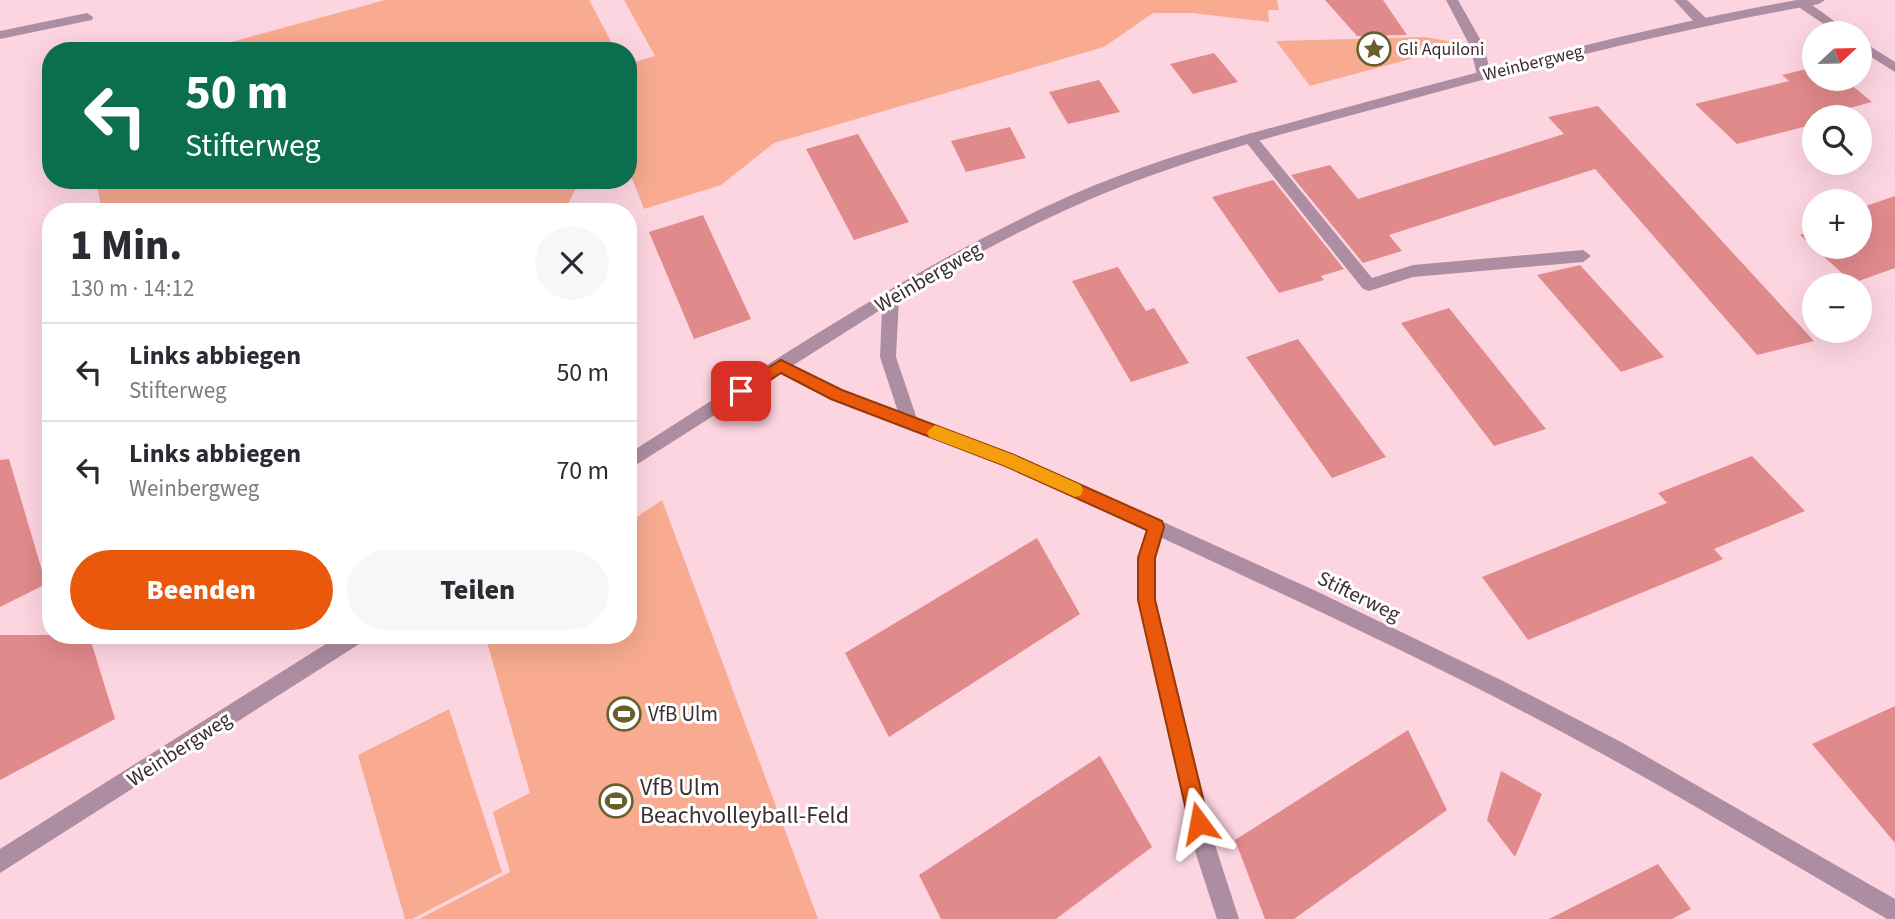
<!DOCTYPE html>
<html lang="de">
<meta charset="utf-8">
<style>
:root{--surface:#fff;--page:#f7f7f7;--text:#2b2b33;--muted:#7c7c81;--line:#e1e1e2;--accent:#ea580c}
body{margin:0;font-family:"Source Sans 3",sans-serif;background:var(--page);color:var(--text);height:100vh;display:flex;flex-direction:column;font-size:26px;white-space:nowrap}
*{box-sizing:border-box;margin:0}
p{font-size:23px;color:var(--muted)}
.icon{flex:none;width:38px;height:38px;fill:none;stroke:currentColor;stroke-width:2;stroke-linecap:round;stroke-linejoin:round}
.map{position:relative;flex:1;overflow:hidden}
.drawer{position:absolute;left:42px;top:203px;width:595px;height:441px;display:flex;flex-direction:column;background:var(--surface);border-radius:28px;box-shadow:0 7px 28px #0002}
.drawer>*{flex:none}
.banner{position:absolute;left:42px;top:42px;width:595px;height:147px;border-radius:28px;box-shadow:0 7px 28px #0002;background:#0b6e4f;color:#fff;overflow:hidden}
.needle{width:46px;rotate:68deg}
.fabs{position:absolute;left:1802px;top:21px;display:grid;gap:14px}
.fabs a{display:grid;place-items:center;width:70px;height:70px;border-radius:50%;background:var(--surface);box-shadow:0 7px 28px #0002;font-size:35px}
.pin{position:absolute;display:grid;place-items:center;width:60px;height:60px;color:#fff;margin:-30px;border-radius:14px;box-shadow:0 4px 10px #0006}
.me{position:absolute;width:77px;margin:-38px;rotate:347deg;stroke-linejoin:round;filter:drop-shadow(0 0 5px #0008)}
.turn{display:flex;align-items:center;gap:24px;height:147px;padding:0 28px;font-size:32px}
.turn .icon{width:91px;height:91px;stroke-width:2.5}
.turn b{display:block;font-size:49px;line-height:60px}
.round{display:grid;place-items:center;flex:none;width:74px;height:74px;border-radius:37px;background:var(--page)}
.summary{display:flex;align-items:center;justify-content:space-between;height:119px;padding:0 28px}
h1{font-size:42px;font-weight:800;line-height:52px}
.cta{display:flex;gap:14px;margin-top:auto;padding:14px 28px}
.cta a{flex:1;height:80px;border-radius:42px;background:var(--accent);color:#fff;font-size:28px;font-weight:800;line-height:80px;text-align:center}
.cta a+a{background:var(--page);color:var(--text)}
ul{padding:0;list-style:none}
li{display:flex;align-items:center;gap:21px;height:98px;padding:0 28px;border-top:2px solid var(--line)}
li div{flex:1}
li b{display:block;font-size:26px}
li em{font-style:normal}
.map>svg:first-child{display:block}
</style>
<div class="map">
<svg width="1895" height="919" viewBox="0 0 1895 919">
<rect width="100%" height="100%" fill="#fdd5e1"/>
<path fill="#f8ab90" d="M385,0H589L616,51H198Z
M624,0H1277L1279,10H1268L1269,22L1192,13H1153L1104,47L774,143L721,185L644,209L628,168V64L655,56Z
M1424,37L1466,44L1310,86L1276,41Z
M96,180H580L564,212H102Z
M662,500L818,919H419L510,872L493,812L530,793L485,635H628V523Z
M449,709L502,872L412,919H405L358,755Z"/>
<path fill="#e18a8c" d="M1325,0H1383L1407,35L1357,36Z
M1214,53L1238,82L1193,94L1170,64Z
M1815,67V79H1844L1872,102L1815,117V124L1737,144L1695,104L1789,81L1782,75Z
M1099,80L1120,112L1068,124L1049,92Z
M1598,106L1744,265L1814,341L1757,355L1595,169L1389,235L1402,251L1363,263L1291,175L1330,165L1358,199L1564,134L1548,117Z
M1010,127L1026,158L966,172L951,141Z
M858,134L909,222L854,240L806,149Z
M1273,180L1344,269L1321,276L1324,280L1279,293L1212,197Z
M1895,196V268L1853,283L1800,235L1815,230V247H1860V208Z
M703,215L751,319L694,339L649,232Z
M1580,265L1664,357L1621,372L1537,275Z
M1118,267L1146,311L1154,308L1189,363L1131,382L1072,281Z
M1449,308L1546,429L1494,446L1401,323Z
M1298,339L1386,457L1332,478L1246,357Z
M1752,456L1805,511L1714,549L1723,559L1528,640L1482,577L1667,503L1658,493Z
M9,459L46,584L0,607V460Z
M1037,538L1080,614L889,737L845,653Z
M0,635H89L115,719L0,780Z
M1895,706V843L1812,744Z
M1408,730L1447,810L1294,919H1265L1235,840Z
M1100,756L1152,847L1056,919H941L919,875Z
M1501,771L1542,794L1515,857L1487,820Z
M1658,864L1691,909L1672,919H1549Z"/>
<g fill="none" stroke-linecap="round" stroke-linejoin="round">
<path fill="#ac8da2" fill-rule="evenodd" d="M1446,0H1458L1484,46L1491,75L1489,78H1479L1477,75L1470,46Z
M1250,133L1255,135L1372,278L1413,265L1583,250L1591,256L1583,262L1413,277L1369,291L1363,289L1245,141L1243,138Z"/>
<path fill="#ac8da2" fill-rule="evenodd" d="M1674,0H1687L1708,20V26H1698Z
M1797,0H1805L1851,33H1837L1797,6L1795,3Z
M87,13L93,17L92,20L0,39V31Z
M1860,40L1895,62V72L1860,50Z
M781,359L843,390L1015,455L1316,591L1503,681L1623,743L1895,899V919H1887C1794,865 1702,809 1608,757C1463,677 1312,608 1162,538L1156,558V600L1216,848L1239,919H1217L1194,848L1138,600V558L1146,531L1003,465L831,400L775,371L773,366L775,361Z"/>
<path fill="#ac8da2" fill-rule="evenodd" d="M1797,0H1825L1819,4C1680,29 1544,63 1408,100C1311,126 1213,151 1120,187C1043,217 969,257 899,299L896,357L918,422L915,427H903L880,357L882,309L628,470V454C771,363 912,267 1067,197C1164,154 1268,129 1370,101C1512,63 1653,26 1797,0Z
M340,635H367L364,641L0,873V849Z"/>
</g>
<path fill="#ea580c" stroke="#983908" stroke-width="2" d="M781,360L842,390L1014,455L1162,521L1164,527L1155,558V600L1209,823L1206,830L1199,833L1192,830L1189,823L1138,600V558L1147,530L1003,465L831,399L781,373L747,395H736L734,391L736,387Z"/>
<path fill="#f59e0b" d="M935,425L1014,455L1081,485L1083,490L1081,495L1075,497L1003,465L929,437L927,432Z"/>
<defs>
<symbol id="sight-ring" viewBox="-11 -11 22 22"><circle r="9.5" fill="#fff" stroke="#67602c" stroke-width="1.5"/><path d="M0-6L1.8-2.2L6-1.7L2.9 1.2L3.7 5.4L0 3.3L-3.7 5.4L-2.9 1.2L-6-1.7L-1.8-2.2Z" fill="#67602c"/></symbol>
<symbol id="stadium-ring" viewBox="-11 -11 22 22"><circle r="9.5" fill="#fff" stroke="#67602c" stroke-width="1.5"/><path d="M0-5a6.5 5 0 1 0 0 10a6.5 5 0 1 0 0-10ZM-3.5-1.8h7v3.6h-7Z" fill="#67602c"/></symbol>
</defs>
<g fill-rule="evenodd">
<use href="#sight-ring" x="1355" y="30" width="38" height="38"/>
<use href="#stadium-ring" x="605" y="695" width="38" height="38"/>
<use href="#stadium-ring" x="597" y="782" width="38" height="38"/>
</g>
<g text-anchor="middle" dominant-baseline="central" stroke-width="6" stroke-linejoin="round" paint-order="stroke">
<g font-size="18" fill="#3d2e32" stroke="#fff" text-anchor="start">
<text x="1398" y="49">Gli Aquiloni</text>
</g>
<g font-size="18" fill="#3d2e32" stroke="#fff">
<text transform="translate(1533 63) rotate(-14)">Weinbergweg</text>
</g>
<g font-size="21" fill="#3d2e32" stroke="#fff">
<text transform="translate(928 277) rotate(-30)">Weinbergweg</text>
<text transform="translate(1359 596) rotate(26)">Stifterweg</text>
<text transform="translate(179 749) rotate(-33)">Weinbergweg</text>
</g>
<g font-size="21" fill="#3d2e32" stroke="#fff" text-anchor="start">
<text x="648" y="714">VfB Ulm</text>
</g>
<g font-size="24" fill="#3d2e32" stroke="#fff" text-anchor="start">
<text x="640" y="787">VfB Ulm<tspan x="640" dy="28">Beachvolleyball-Feld</tspan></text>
</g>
</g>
</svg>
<div class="fabs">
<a><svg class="needle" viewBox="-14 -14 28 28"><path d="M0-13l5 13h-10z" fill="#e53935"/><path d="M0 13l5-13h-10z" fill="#7c7c81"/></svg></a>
<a><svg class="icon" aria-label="search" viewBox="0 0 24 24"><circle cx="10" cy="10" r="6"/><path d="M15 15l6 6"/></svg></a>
<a>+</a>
<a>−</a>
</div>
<div class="pin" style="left:741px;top:391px;background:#d93025"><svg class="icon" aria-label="arrive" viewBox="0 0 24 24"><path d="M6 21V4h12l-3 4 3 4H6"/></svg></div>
<svg class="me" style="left:1199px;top:823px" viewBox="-20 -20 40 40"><path d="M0-17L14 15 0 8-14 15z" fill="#ea580c" stroke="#fff" stroke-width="4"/></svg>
<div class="banner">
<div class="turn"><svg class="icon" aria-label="left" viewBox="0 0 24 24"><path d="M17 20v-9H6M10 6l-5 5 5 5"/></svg><div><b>50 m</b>Stifterweg</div></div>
</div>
<section class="drawer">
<div class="summary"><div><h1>1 Min.</h1><p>130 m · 14:12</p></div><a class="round"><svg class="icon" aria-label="close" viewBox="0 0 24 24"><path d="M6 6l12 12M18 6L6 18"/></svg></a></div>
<ul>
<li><svg class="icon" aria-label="left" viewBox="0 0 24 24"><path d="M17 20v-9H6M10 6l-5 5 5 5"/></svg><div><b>Links abbiegen</b><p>Stifterweg</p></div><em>50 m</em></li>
<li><svg class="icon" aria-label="left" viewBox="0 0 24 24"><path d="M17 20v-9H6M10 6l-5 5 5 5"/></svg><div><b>Links abbiegen</b><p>Weinbergweg</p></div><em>70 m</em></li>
</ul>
<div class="cta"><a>Beenden</a><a>Teilen</a></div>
</section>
</div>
